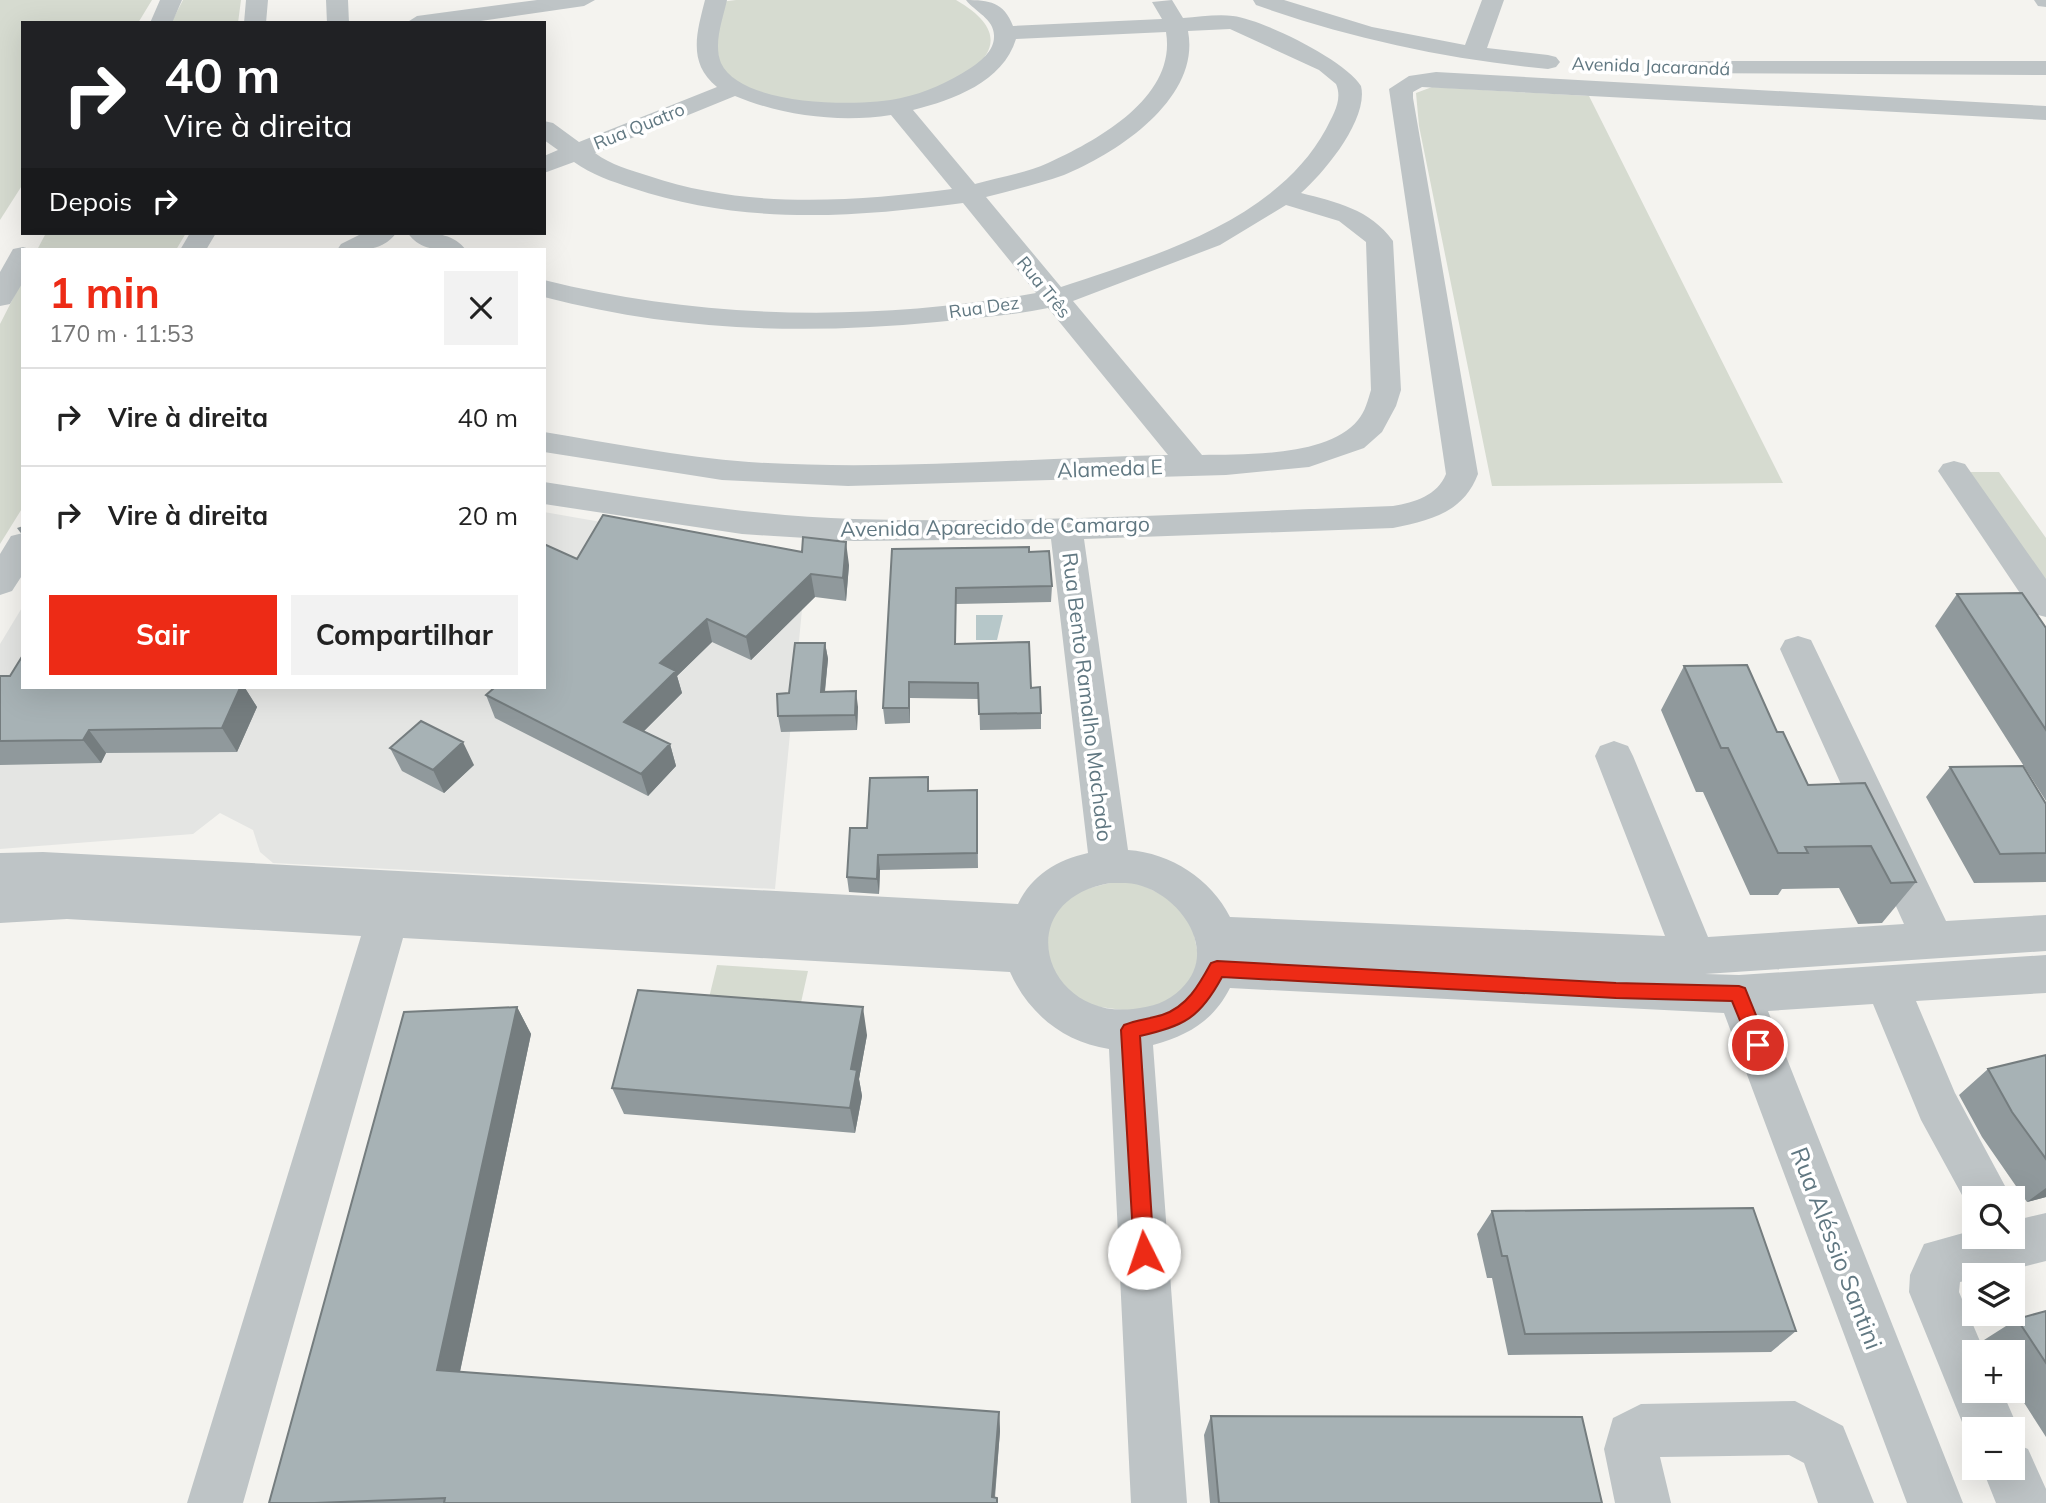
<!DOCTYPE html>
<html lang="pt">
<meta charset="utf-8">
<style>
:root{--surface:#fff;--page:#f2f2f2;--text:#222;--muted:#767676;--line:#e0e0e0;--accent:#ed2b16}
body{margin:0;font-family:Mulish,sans-serif;background:var(--page);color:var(--text);height:100vh;display:flex;flex-direction:column;font-size:26px;white-space:nowrap}
*{box-sizing:border-box;margin:0}
p{font-size:23px;color:var(--muted)}
.icon{flex:none;width:38px;height:38px;fill:none;stroke:currentColor;stroke-width:2;stroke-linecap:round;stroke-linejoin:round}
.map{position:relative;flex:1;overflow:hidden}
.details{position:absolute;left:21px;top:248px;width:525px;height:441px;display:flex;flex-direction:column;background:var(--surface);border-radius:0px;box-shadow:0 7px 28px #0002}
.details>*{flex:none}
.hud{position:absolute;left:21px;top:21px;width:525px;height:214px;border-radius:0px;box-shadow:0 7px 28px #0002;background:#202124;color:#fff;overflow:hidden}
.buttons{position:absolute;left:1962px;top:1186px;display:grid;gap:14px}
.buttons a{display:grid;place-items:center;width:63px;height:63px;border-radius:0px;background:var(--surface);box-shadow:0 7px 28px #0002;font-size:35px}
.pin{position:absolute;display:grid;place-items:center;width:60px;height:60px;color:#fff;margin:-30px;border:4px solid #fff;border-radius:50%;box-shadow:0 2px 7px #0007}
.me{position:absolute;width:77px;margin:-38px;rotate:356deg;stroke-linejoin:round;filter:drop-shadow(0 0 5px #0008)}
.turn{display:flex;align-items:center;gap:24px;height:147px;padding:0 28px;font-size:32px}
.turn .icon{width:91px;height:91px;stroke-width:2.5}
.turn b{display:block;font-size:49px;line-height:60px}
.then{display:flex;align-items:center;height:66px;padding:0 28px;background:#0003;gap:14px;font-size:26px}
.round{display:grid;place-items:center;flex:none;width:74px;height:74px;border-radius:0px;background:var(--page)}
.summary{display:flex;align-items:center;justify-content:space-between;height:119px;padding:0 28px}
h1{font-size:42px;font-weight:700;line-height:52px;color:var(--accent)}
.primary-button{display:flex;gap:14px;margin-top:auto;padding:14px 28px}
.primary-button a{flex:1;height:80px;border-radius:0px;background:var(--accent);color:#fff;font-size:28px;font-weight:700;line-height:80px;text-align:center}
.primary-button a+a{background:var(--page);color:var(--text)}
ul{padding:0;list-style:none}
li{display:flex;align-items:center;gap:21px;height:98px;padding:0 28px;border-top:2px solid var(--line)}
li div{flex:1}
li b{display:block;font-size:26px}
li em{font-style:normal}
.map>svg:first-child{display:block}
</style>
<div class="map">
<svg width="2046" height="1503" viewBox="0 0 2046 1503">
<rect width="100%" height="100%" fill="#f4f3ef"/>
<path fill="#e4e5e3" d="M544,512L807,558L775,889L273,863L260,852L253,830L220,813L193,834L0,849V644L23,606V688H544Z"/>
<path fill="#d6dbd0" d="M0,0H152L138,23H23V184L0,220Z
M183,0H241L238,23H171Z
M736,0H956C1057,58 910,105 858,107C841,107 777,101 763,95C748,89 734,79 721,72L714,29L720,2Z
M1432,87L1589,96L1783,483L1492,486L1419,126L1416,93Z
M46,233H186L176,250H37Z
M23,279V507L0,544V324Z
M1970,472H1999L2046,538V583Z
M1129,878L1189,909L1201,970L1183,996L1152,1014L1078,1004L1051,981L1044,920L1063,895Z
M717,965L808,971L798,1016L706,1010Z"/>
<path fill="#b6c7c9" d="M976,615H1003L997,640H976Z"/>
<g fill="none" stroke-linecap="round" stroke-linejoin="round">
<path fill="#bec4c6" fill-rule="evenodd" d="M160,0H182L172,23H150Z
M246,0H268L266,23H244Z
M326,0H348L349,23H327Z
M537,0H595L584,6L467,23H406L417,16Z
M705,0H727C723,19 713,43 721,63C741,107 862,107 901,98C925,93 949,82 969,69C980,62 994,51 994,37C995,19 975,12 966,0C989,0 1004,2 1013,26L1162,19L1152,2L1172,0L1183,18C1199,17 1217,14 1233,16C1264,20 1345,60 1361,86C1369,119 1324,173 1301,193C1336,202 1370,209 1393,241L1401,390L1396,406L1382,432L1364,448L1309,467L1226,475L848,486L722,480L544,452V432C612,443 680,457 749,462C889,471 1028,458 1168,455L1048,308C1011,316 974,318 937,322C803,335 674,331 544,297V280C705,320 873,322 1036,293L963,203C850,218 742,225 632,188C611,181 592,175 574,162L544,173V156L558,150L544,140V121L553,123L579,142L717,87C687,63 697,32 705,0ZM1230,29L1319,70L1336,84C1343,100 1333,115 1326,129C1276,221 1154,256 1061,287L986,197C1012,190 1039,184 1064,175C1118,153 1201,98 1188,31ZM1166,32C1177,97 1098,140 1048,163C1026,173 999,177 975,184L913,110C953,100 1003,82 1016,39ZM735,96C783,116 840,123 891,115L952,189C851,202 746,209 649,176C630,170 611,165 595,153ZM1286,205L1339,221L1366,242L1371,390C1368,400 1365,412 1358,420C1328,457 1246,454 1202,455L1073,301L1220,245Z
M1253,0H1284L1372,27L1465,45L1482,0H1504L1487,48L1548,55L1556,57L1560,62L1556,67L1548,69C1448,59 1351,39 1256,5Z
M2034,0H2046V7L2038,6Z
M1671,61H2046V75L1663,73L1659,68L1663,63Z
M1436,72L2046,106V120L1422,87L1413,92V98L1478,474C1463,513 1431,520 1393,528L1084,539L1128,850C1171,853 1211,879 1230,917L1665,936L1595,756L1600,746L1614,741L1628,746L1633,756L1708,937L1904,924L1780,649L1785,640L1798,636L1811,640L1946,921L2046,915V951L1705,974L1739,975L2046,955V993L1916,1001L1955,1093L2012,1199H1974V1217L1921,1120L1873,1004L1768,1011L1963,1503H1907L1724,1013L1230,988C1213,1021 1189,1035 1153,1045L1187,1503H1131L1109,1049C1063,1042 1028,1013 1010,972L403,938L243,1503H187L361,936L67,919L0,923V887L32,886L0,887V853L43,852L1018,904C1032,875 1057,860 1088,853L1051,539L854,541L742,534L544,504V482C647,498 750,516 854,519C1033,524 1214,512 1393,506C1415,502 1437,496 1446,474L1389,89L1409,76ZM1110,883C1120,883 1132,882 1142,886C1183,899 1219,953 1181,989C1168,1002 1152,1007 1133,1009C1044,1019 1008,901 1110,883Z
M190,233H216L206,250H180Z
M363,233H396C383,252 358,251 337,250L341,244Z
M408,233C429,233 452,231 466,250C445,251 420,252 408,233Z
M23,247L33,250H23V282L10,304L0,306V272L13,249Z
M1954,461L1965,464L2046,579V617L2034,614L1938,471L1943,464Z
M23,533V574L12,591L0,595V554L11,536Z
M2046,1213V1261L1987,1276H1974V1279L1960,1282L1959,1292L1985,1353H1974V1391H2002L2019,1430L2014,1443L2028,1449L2046,1489V1503H1996L1982,1468H2012V1430H1974L1973,1449L1909,1292L1910,1275L1924,1244L1974,1230V1237H2012V1221Z
M1795,1401L1843,1426L1874,1503H1818L1804,1463L1789,1455L1660,1457L1671,1503H1615L1604,1449L1613,1418L1641,1404Z"/>
</g>
<path fill="#90999c" d="M23,526V536L17,528Z
M892,549L1029,552L1052,586L1051,602L956,604V644L1031,688L1041,713V729L980,730L979,699L910,698V723L885,724L883,708Z
M577,559L849,565L846,601L815,597L751,660L712,642L677,676L682,693L644,731L670,744L676,766L648,796L495,718L486,695L544,688Z
M1957,594L2046,628V801L1935,626Z
M825,643L828,659L825,692L858,707L857,730L781,732L778,716L789,693Z
M1684,666L1777,732L1808,785L1916,882L1882,923L1858,924L1839,888L1782,889L1778,895H1750L1703,792H1696L1661,710Z
M0,676H10L23,688H245L257,707L237,752L106,753L101,763L0,765Z
M390,748L474,765L444,793L402,771Z
M1950,767L2046,804V882L1974,883L1926,797Z
M928,777L929,791L977,790L978,868L880,870L879,894L849,892L847,877L867,828Z
M517,1007L531,1034L460,1372L999,1412L1000,1431L995,1498L997,1503H269Z
M867,1035L859,1079L862,1096L855,1133L624,1114L612,1088Z
M2046,1055V1197L2027,1202L1982,1137L1959,1095L1988,1069Z
M1492,1211L1796,1331L1771,1352L1508,1355L1492,1278H1487L1477,1234Z
M2046,1311V1437L2012,1384V1353H1992L1984,1340L2017,1319Z
M1211,1416L1602,1503H1210L1204,1435Z"/>
<path fill="#757d7f" d="M846,542L849,565L846,601L843,578Z
M811,574L815,597L751,660L746,637Z
M956,588V660L955,644Z
M707,619L712,642L677,676L682,693L631,744L624,722L660,663Z
M825,643L828,659L823,708L821,692Z
M909,682L910,698V723L909,708Z
M240,688H245L257,707L237,752L222,728Z
M856,691L858,707L857,730L855,715Z
M89,730L106,753L101,763L83,740Z
M463,742L474,765L444,793L433,770Z
M670,744L676,766L648,796L641,774Z
M878,855L880,870L879,894L877,879Z
M517,1007L531,1034L456,1390L437,1370Z
M863,1007L867,1035L859,1079L862,1096L855,1133L850,1108L851,1069Z
M2046,1188V1197L2027,1202Z
M999,1412L1000,1431L994,1503L992,1497Z"/>
<path fill="#a7b2b5" stroke="#757d7f" stroke-width="2" d="M603,515L802,552L803,537L846,542L843,578L811,574L746,637L707,619L660,663L676,671L624,722L670,744L641,774L486,695L494,688H544V544L577,559Z
M1029,547V552L1049,551L1052,586L956,588L955,644L1029,642L1031,688L1040,687L1041,713L979,714L978,683L909,682V708H883L892,549Z
M2022,593L2046,628V730L1957,594Z
M795,643H825L821,692L856,691L855,715L778,716L777,694L789,693Z
M23,655V688H240L222,728L89,730L83,740L0,741V676H10Z
M1747,665L1777,732H1783L1808,785L1865,783L1916,882L1891,883L1871,846L1805,847L1808,853H1778L1728,748H1721L1684,666Z
M421,721L463,742L433,770L390,748Z
M2023,766L2046,804V853L2000,854L1950,767Z
M928,777V791L977,790V853L878,855L877,879L847,877L850,828H867L870,778Z
M638,990L863,1007L851,1069L857,1070L850,1108L612,1088Z
M517,1007L437,1370L999,1412L992,1497L997,1498V1503H444L445,1498L315,1503H269L404,1012Z
M2046,1055V1159L2012,1112L1988,1069Z
M1753,1208L1796,1331L1525,1334L1507,1256H1502L1492,1211Z
M2046,1311V1363L2017,1319Z
M1211,1416L1582,1417L1602,1503H1219Z"/>
<path fill="#ed2b16" stroke="#9a1c0e" stroke-width="2" d="M1217,961L1616,983L1739,986L1745,988L1768,1045L1765,1050L1758,1053L1752,1050L1732,1001L1616,998L1222,977C1200,1018 1184,1026 1140,1036L1154,1253L1151,1260L1144,1263L1137,1260L1134,1253L1121,1030L1124,1025C1136,1020 1149,1019 1162,1015C1187,1007 1199,985 1211,963Z"/>
<g text-anchor="middle" dominant-baseline="central" stroke-width="7" stroke-linejoin="round" paint-order="stroke">
<g font-size="18" fill="#617882" stroke="#fff">
<text transform="translate(1651 66) rotate(2)">Avenida Jacarandá</text>
<text transform="translate(639 126) rotate(-22)">Rua Quatro</text>
<text transform="translate(1044 287) rotate(51)">Rua Três</text>
<text transform="translate(984 307) rotate(-8)">Rua Dez</text>
</g>
<g font-size="21" fill="#617882" stroke="#fff">
<text transform="translate(1110 468) rotate(-2)">Alameda E</text>
<text transform="translate(995 526) rotate(-1)">Avenida Aparecido de Camargo</text>
<text transform="translate(1088 697) rotate(83)">Rua Bento Ramalho Machado</text>
</g>
<g font-size="24" fill="#617882" stroke="#fff">
<text transform="translate(1837 1248) rotate(69)">Rua Aléssio Santini</text>
</g>
</g>
</svg>
<div class="buttons">
<a><svg class="icon" aria-label="search" viewBox="0 0 24 24"><circle cx="10" cy="10" r="6"/><path d="M15 15l6 6"/></svg></a>
<a><svg class="icon" aria-label="layers" viewBox="0 0 24 24"><path d="M12 4l9 5-9 5-9-5zM3 14l9 5 9-5"/></svg></a>
<a>+</a>
<a>−</a>
</div>
<div class="pin" style="left:1758px;top:1045px;background:#d93025"><svg class="icon" aria-label="arrive" viewBox="0 0 24 24"><path d="M6 21V4h12l-3 4 3 4H6"/></svg></div>
<svg class="me" style="left:1144px;top:1253px" viewBox="-20 -20 40 40"><circle r="19" fill="#fff"/><path d="M0-13L10 11 0 6-10 11z" fill="#ed2b16"/></svg>
<div class="hud">
<div class="turn"><svg class="icon" aria-label="right" viewBox="0 0 24 24"><path d="M7 20v-9h11M14 6l5 5-5 5"/></svg><div><b>40 m</b>Vire à direita</div></div>
<div class="then">Depois<svg class="icon" aria-label="right" viewBox="0 0 24 24"><path d="M7 20v-9h11M14 6l5 5-5 5"/></svg></div>
</div>
<section class="details">
<div class="summary"><div><h1>1 min</h1><p>170 m · 11:53</p></div><a class="round"><svg class="icon" aria-label="close" viewBox="0 0 24 24"><path d="M6 6l12 12M18 6L6 18"/></svg></a></div>
<ul>
<li><svg class="icon" aria-label="right" viewBox="0 0 24 24"><path d="M7 20v-9h11M14 6l5 5-5 5"/></svg><div><b>Vire à direita</b></div><em>40 m</em></li>
<li><svg class="icon" aria-label="right" viewBox="0 0 24 24"><path d="M7 20v-9h11M14 6l5 5-5 5"/></svg><div><b>Vire à direita</b></div><em>20 m</em></li>
</ul>
<div class="primary-button"><a>Sair</a><a>Compartilhar</a></div>
</section>
</div>
